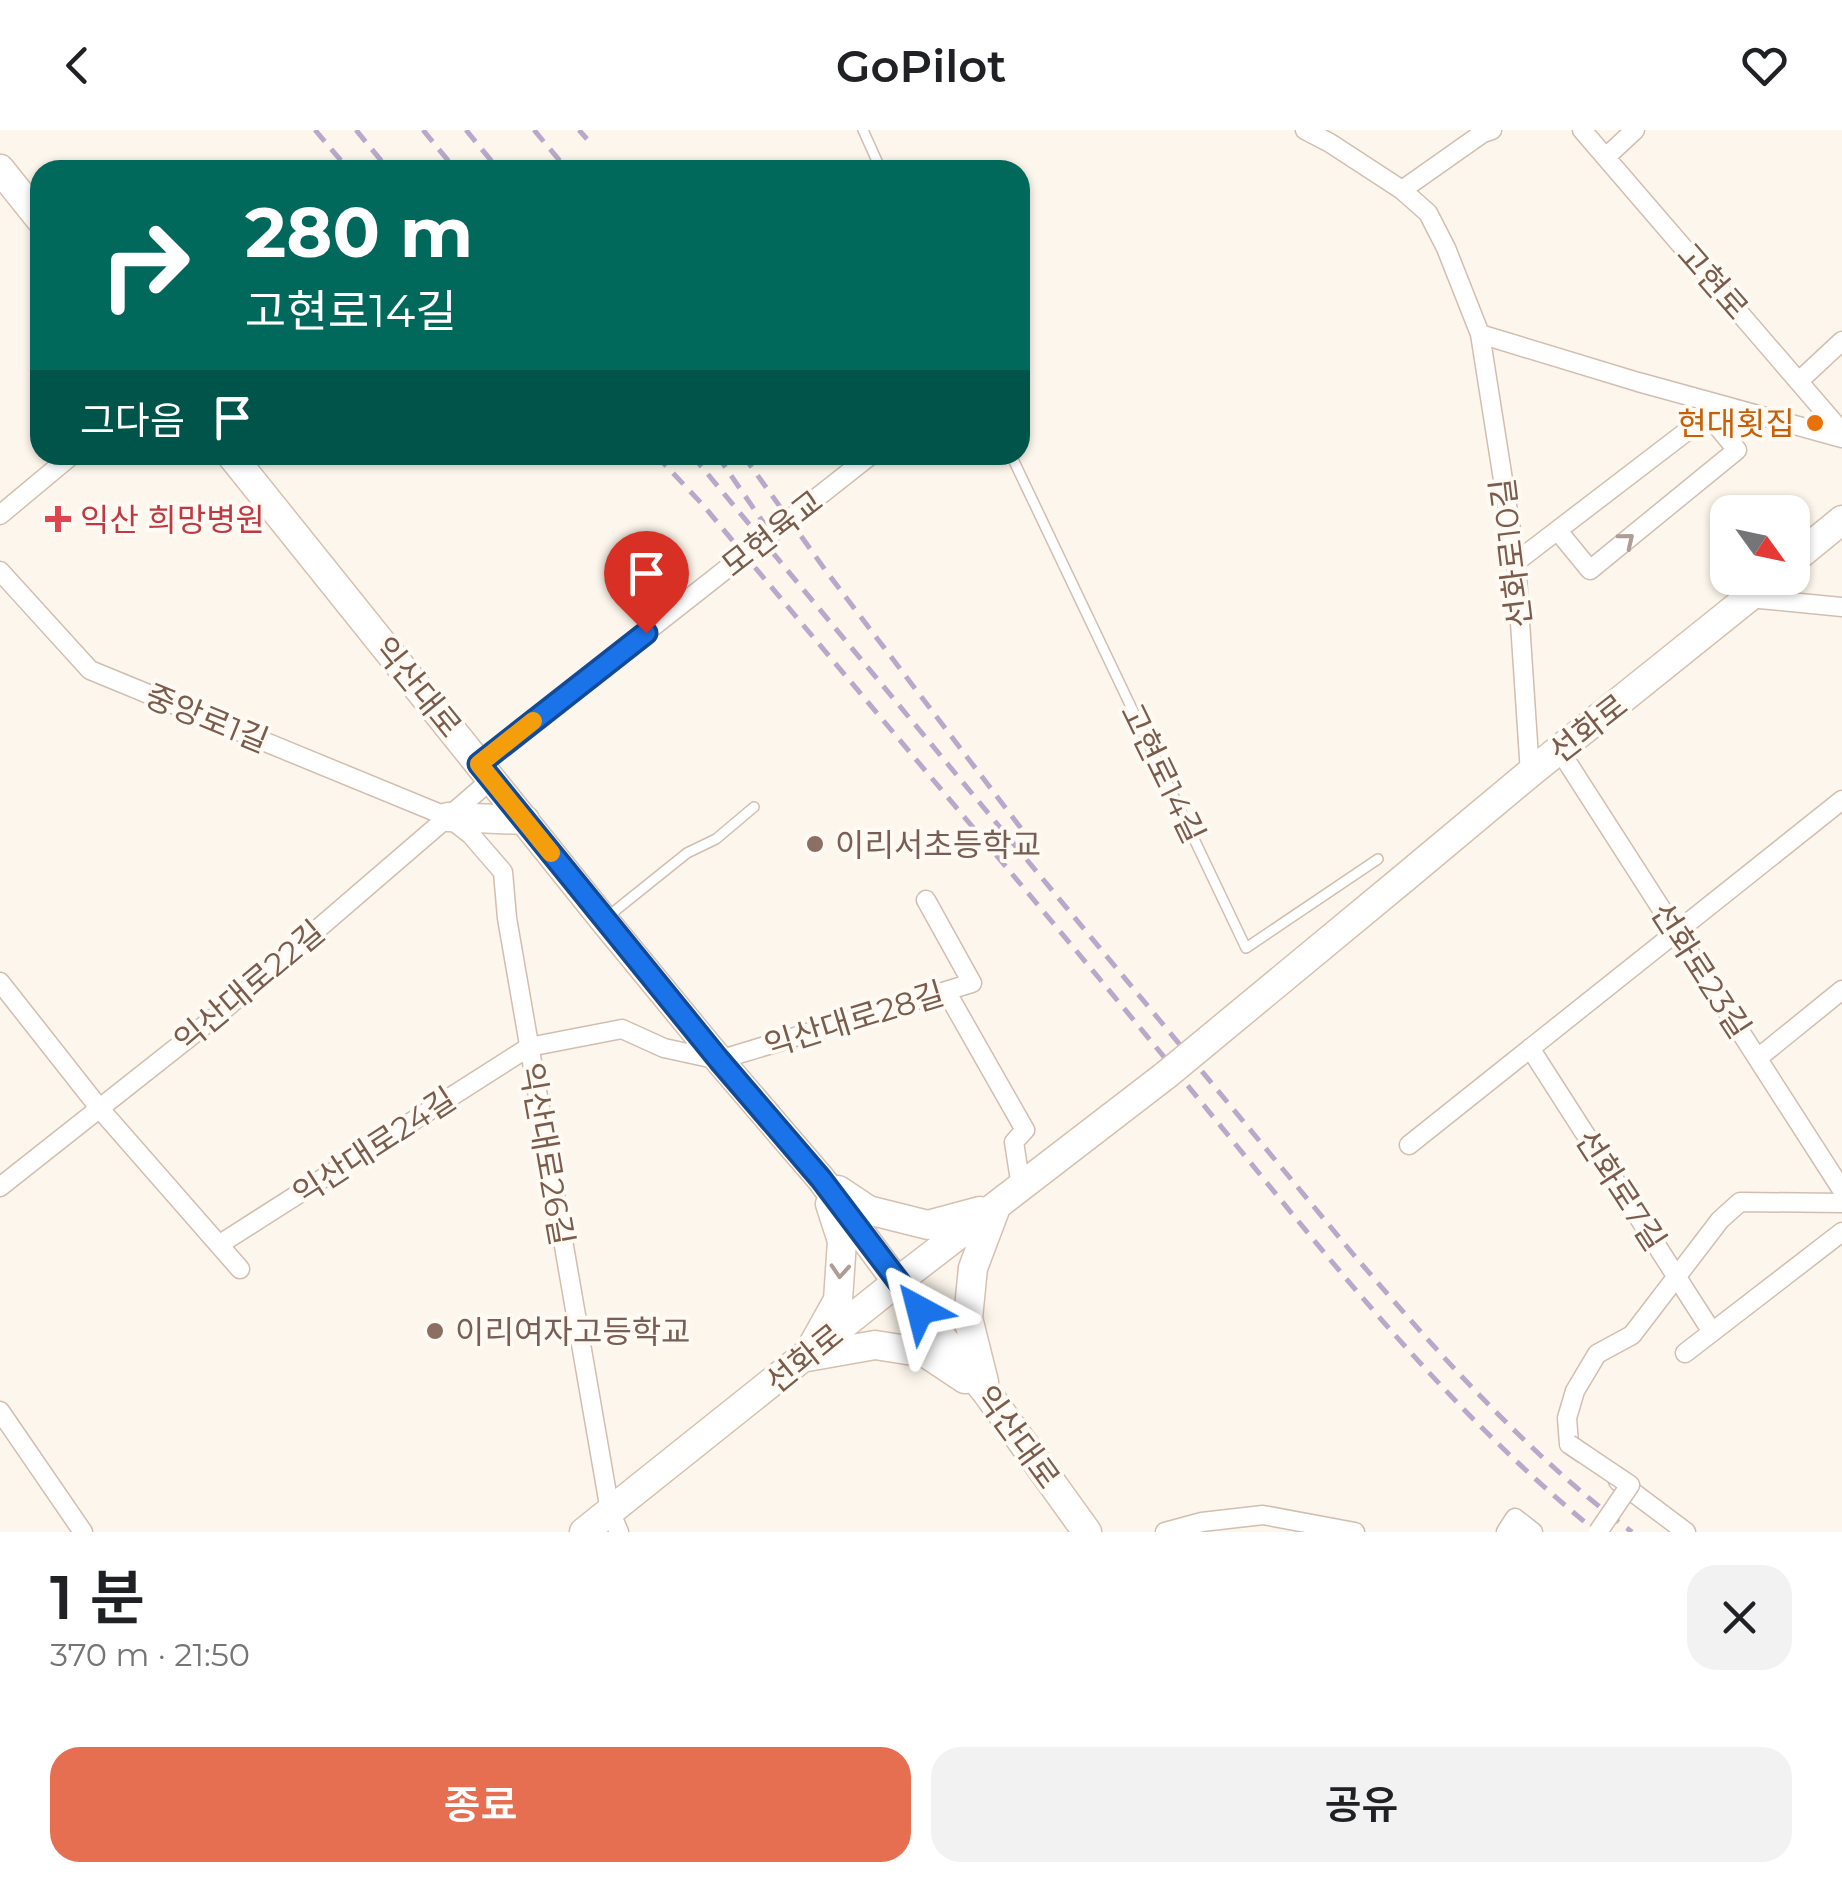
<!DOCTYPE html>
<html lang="ko">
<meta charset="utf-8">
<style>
:root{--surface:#fff;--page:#f2f2f2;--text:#202124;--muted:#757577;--accent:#e76f51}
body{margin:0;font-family:Montserrat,"Noto Sans KR",sans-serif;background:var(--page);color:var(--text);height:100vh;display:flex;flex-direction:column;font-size:38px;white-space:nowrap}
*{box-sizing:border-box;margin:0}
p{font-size:32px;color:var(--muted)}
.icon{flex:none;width:55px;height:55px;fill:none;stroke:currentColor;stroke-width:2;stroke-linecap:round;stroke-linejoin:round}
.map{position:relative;height:1402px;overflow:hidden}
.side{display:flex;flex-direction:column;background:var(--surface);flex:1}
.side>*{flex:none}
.hud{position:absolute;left:30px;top:30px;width:1000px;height:305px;border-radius:30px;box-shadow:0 2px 8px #0004;background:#00695c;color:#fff;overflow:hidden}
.needle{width:65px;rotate:123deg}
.controls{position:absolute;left:1710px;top:365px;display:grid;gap:20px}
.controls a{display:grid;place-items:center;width:100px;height:100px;border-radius:20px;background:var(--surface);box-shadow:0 2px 8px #0004;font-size:50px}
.pin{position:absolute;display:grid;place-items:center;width:85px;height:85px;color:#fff;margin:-102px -42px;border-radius:50% 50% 50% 0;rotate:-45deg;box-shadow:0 0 10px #0007}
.pin .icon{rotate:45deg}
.me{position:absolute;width:110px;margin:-55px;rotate:322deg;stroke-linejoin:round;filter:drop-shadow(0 0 8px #0008)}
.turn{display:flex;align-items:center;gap:35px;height:210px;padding:0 50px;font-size:45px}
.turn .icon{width:130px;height:130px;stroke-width:2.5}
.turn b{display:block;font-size:70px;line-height:85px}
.then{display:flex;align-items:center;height:95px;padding:0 50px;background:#0003;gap:20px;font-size:38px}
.round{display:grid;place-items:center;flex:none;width:105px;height:105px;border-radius:30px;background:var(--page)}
.overview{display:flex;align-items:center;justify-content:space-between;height:170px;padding:0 50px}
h1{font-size:60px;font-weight:600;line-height:75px}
.button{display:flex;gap:20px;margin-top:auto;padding:20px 50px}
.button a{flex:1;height:115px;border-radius:30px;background:var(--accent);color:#fff;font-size:40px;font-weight:600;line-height:115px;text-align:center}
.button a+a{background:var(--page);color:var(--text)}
header{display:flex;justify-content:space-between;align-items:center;height:130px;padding:0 50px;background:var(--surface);font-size:45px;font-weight:600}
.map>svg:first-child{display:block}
</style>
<header><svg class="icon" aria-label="back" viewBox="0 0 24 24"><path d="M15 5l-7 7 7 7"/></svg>GoPilot<svg class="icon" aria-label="heart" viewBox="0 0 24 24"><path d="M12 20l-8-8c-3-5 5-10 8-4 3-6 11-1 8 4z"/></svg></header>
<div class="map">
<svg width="1842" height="1402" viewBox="0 0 1842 1402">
<rect width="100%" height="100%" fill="#fdf6ec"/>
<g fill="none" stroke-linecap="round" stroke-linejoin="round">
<defs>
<path id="lane" d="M863,0L881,40
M1011,325L1246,818L1378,729
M606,788L687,723L716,709L754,677"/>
<path id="street" d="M1305,0L1330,13L1402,60L1428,83L1446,118L1480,204L1516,432L1530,643
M1582,0L1842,302
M1606,27L1635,0
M1402,60L1483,3L1492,0
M1480,204L1638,252L1842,308
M1799,251L1842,211
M0,385L72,325
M1516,432L1708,285L1737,320L1590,440L1558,401
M0,441L90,540L448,687L471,705L503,742L507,788L610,1381L619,1402
M1749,468L1842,477
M1560,621L1842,1060
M479,633L673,481
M0,852L100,979L240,1139
M946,861L1025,1000L1014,1012L1021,1057
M1530,918L1712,1202
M1758,928L1842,860
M1409,1015L1842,670
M0,1057L219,884L492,649
M220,1114L529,917L622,899L664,918L719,930L972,853L926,770
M1685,1223L1842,1102
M0,1281L83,1402
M1582,1323L1569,1314L1567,1288L1575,1261L1597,1224L1632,1205L1720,1090L1740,1072L1842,1073
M1618,1351L1686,1402
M1165,1402L1202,1392L1263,1385L1355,1402
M1506,1402L1515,1388L1533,1402"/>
<path id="secondary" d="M0,39L40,89
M231,325L604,790L719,930L821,1049L897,1152L987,1263L1087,1402
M1792,431L1842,390
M448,687L525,690
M1403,749L1530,643L1773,448
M838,1060L868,1080L928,1095L980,1081
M814,1213L838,1170L842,1111L830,1074
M807,1227L875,1215L926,1223L965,1249
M984,1252L968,1188L973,1138L996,1077
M584,1402L897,1152L1166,945"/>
</defs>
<use href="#lane" stroke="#d1beb0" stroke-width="12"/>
<use href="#street" stroke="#d1beb0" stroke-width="21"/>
<use href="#secondary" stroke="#d6c0b0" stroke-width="31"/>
<use href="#lane" stroke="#fff" stroke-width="9"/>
<use href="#street" stroke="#fff" stroke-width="18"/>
<use href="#secondary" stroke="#fff" stroke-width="28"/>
<path stroke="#b9a8c9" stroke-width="5" stroke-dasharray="15 10" stroke-linecap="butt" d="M315,0L349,40
M356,0L389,40
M423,0L456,40
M466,0L499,40
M534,0L560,31
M579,0L587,9
M656,325L703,375C859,563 1018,749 1174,939C1307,1100 1434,1270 1597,1402
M692,325L1353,1124C1439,1224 1526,1323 1632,1402
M717,325L765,395
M743,325L826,441L1039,722"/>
<defs>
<path id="street-bridge" d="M673,481L871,325
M1569,1314L1630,1355L1598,1402"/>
<path id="secondary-bridge" d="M1166,945L1403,749"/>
</defs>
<use href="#street-bridge" stroke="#d1beb0" stroke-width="21" stroke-linecap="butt"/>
<use href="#secondary-bridge" stroke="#d6c0b0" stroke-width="31" stroke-linecap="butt"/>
<use href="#street-bridge" stroke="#fff" stroke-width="18"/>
<use href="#secondary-bridge" stroke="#fff" stroke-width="28"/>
</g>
<defs><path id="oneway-chevron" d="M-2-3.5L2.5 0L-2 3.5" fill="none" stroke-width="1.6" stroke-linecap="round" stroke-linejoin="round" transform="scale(2.5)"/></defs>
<g stroke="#af9d94">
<use href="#oneway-chevron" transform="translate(1627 410) rotate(-39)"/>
<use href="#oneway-chevron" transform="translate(840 1141) rotate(94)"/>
</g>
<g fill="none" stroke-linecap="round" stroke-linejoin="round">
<defs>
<path id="route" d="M646,503L479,634L719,930L821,1049L920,1180"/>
</defs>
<use href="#route" stroke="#114b97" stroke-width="25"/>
<use href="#route" stroke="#1a73e8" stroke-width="18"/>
<path stroke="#f59e0b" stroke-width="18" d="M533,591L479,634L551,723"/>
</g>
<circle fill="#e8710a" stroke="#fffaf3" stroke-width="4" cx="1815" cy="293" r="10"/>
<path fill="#e0444e" stroke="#fffaf3" stroke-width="4" d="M53 374h10v10h10v10h-10v10h-10v-10h-10v-10h10z"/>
<g fill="#8d6e63" stroke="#fffaf3" stroke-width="4">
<circle cx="815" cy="714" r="10"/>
<circle cx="435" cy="1201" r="10"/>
</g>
<g text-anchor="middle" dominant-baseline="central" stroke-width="8" stroke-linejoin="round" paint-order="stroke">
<g font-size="32" fill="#7a5c4d" stroke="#fffaf3">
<text transform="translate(1713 151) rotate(49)">고현로</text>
<text transform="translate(772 403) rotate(-38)">모현육교</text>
<text transform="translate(1511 423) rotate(-97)">선화로10길</text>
<text transform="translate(418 557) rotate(51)">익산대로</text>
<text transform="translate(207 588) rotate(22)">중앙로1길</text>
<text transform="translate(1588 598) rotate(-38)">선화로</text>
<text transform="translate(1163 643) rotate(64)">고현로14길</text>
<text transform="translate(1701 840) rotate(57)">선화로23길</text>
<text transform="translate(249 856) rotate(-40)">익산대로22길</text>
<text transform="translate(854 889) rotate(-17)">익산대로28길</text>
<text transform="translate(374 1016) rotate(-33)">익산대로24길</text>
<text transform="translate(547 1024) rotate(80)">익산대로26길</text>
<text transform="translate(1621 1060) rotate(57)">선화로7길</text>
<text transform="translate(804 1228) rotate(-39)">선화로</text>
<text transform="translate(1018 1307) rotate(54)">익산대로</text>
</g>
<g font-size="32" fill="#c56008" stroke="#fffaf3" text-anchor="end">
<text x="1795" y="293">현대횟집</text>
</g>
<g font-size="32" fill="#be3a42" stroke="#fffaf3" text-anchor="start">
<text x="80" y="389">익산 희망병원</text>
</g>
<g font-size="32" fill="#785e54" stroke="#fffaf3" text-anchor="start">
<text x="835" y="714">이리서초등학교</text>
<text x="455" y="1201">이리여자고등학교</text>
</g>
</g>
</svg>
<div class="controls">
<a><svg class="needle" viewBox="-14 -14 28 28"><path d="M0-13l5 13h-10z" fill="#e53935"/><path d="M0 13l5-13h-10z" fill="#757577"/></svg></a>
</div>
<div class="pin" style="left:646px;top:503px;background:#d93025"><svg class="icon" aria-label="arrive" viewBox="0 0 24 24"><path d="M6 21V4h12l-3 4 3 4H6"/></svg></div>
<svg class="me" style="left:920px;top:1180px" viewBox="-20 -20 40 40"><path d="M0-17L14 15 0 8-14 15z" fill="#1a73e8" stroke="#fff" stroke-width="4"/></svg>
<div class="hud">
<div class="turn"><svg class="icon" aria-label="right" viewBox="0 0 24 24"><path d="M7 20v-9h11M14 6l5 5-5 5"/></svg><div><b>280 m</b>고현로14길</div></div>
<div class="then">그다음<svg class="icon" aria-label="arrive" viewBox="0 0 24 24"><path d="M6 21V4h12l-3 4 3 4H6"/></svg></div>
</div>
</div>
<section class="side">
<div class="overview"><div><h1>1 분</h1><p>370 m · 21:50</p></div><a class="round"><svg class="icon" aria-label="close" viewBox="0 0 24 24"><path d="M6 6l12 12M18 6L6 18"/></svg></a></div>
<div class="button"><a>종료</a><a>공유</a></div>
</section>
